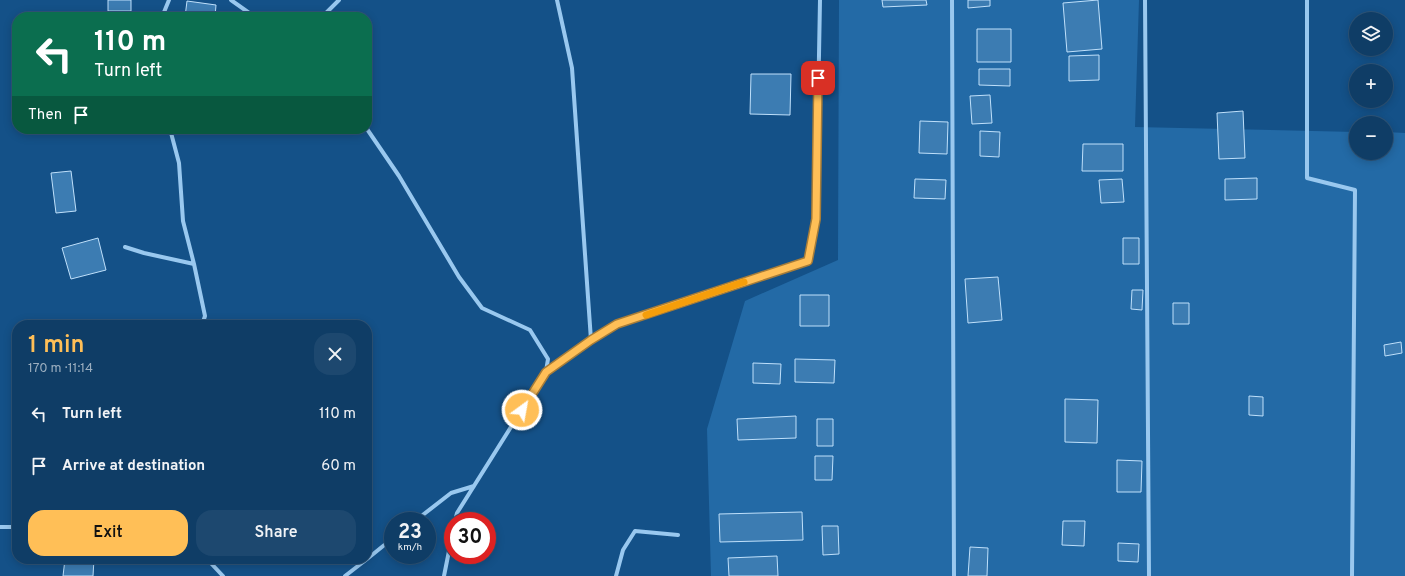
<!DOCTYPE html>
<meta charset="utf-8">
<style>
:root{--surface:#0f3d66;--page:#1d486f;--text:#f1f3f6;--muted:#9baebf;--line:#2f567a;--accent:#ffbf57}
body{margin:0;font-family:Overpass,sans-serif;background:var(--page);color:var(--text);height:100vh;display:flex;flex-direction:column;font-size:15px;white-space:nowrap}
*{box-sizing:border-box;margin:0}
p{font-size:13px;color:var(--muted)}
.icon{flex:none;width:22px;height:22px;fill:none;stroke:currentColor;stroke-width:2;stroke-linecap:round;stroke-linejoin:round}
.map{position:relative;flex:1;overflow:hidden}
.panel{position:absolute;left:12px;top:320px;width:360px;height:244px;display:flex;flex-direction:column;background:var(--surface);border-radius:16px;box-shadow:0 2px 10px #0003,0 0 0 1px var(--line)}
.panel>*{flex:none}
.top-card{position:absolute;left:12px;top:12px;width:360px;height:122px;border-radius:16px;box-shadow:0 2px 10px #0003,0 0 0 1px var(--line);background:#0b6e4f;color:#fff;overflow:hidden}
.tools{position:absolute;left:1349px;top:12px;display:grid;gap:8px}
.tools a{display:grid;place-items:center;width:44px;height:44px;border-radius:50%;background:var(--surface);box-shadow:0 2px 10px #0003,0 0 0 1px var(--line);font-size:20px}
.speed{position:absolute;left:384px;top:512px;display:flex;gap:8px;font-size:20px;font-weight:700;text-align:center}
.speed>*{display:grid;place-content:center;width:52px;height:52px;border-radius:50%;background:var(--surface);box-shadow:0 2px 10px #0003,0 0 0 1px var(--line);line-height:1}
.speed small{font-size:10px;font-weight:400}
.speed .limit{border:6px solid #d22;background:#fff;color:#111}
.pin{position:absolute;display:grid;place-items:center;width:34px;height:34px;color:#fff;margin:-17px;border-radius:8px;box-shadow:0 2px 6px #0006}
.me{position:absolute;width:44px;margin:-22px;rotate:32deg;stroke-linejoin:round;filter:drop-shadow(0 0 3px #0008)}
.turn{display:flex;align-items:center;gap:14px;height:84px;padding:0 16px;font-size:18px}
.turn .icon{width:52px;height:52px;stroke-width:2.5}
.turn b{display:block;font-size:28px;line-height:34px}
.then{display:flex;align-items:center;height:38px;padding:0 16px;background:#0003;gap:8px;font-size:15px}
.round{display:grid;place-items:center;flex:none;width:42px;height:42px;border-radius:16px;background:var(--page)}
.summary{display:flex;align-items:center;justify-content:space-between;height:68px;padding:0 16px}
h1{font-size:24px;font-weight:600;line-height:30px;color:var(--accent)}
.primary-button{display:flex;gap:8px;margin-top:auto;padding:8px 16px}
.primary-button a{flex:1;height:46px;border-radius:16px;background:var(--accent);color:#111;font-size:16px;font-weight:600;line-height:46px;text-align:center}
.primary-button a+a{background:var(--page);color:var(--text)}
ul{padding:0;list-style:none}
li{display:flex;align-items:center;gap:12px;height:52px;padding:0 16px}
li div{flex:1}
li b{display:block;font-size:15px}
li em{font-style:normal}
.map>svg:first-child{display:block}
</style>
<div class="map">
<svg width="1405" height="576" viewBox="0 0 1405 576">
<rect width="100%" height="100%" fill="#145188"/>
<path fill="#236aa6" d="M839,0H1139L1135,127L1356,132V153H1386V132L1405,133V576H711L707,429L745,301L838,260Z"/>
<path fill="#3c7cb2" stroke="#bfe0fb" d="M108,0H131V11H108Z
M882,0H926L927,5L883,7Z
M968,0H990V6L968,8Z
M1098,0L1102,49L1067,52L1063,3Z
M187,1L216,5L215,17H185Z
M977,29H1011V62H977Z
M1099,55V80L1069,81V56Z
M979,69H1010V86L979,85Z
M751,74H791L790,115L750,114Z
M990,95L992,123L972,124L970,96Z
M1243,111L1245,158L1219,159L1217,113Z
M920,121L948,122L947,154L919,153Z
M980,131L1000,132L999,157L980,156Z
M1083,144H1123V171H1082Z
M71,171L76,211L56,213L51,173Z
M1257,178V199L1225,200V179Z
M915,179L946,180L945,199L914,198Z
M1122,179L1124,202L1101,203L1099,180Z
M98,238L106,270L71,279L62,248Z
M1123,238H1139V264H1123Z
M998,277L1002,320L968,323L965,279Z
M1132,290H1143L1142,310L1131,309Z
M800,295H829V326H800Z
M1173,303H1189V324H1173Z
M1401,342L1402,353L1385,356L1384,345Z
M795,359L835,360L834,383L795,382Z
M753,363L781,364L780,384L753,383Z
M1249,396L1263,397V416L1249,415Z
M1065,399L1098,400L1097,443L1065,442Z
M796,416V438L738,440L737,419Z
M817,419H833V446H817Z
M815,456H833L832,480H815Z
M1117,460L1142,461L1141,492H1117Z
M802,512L803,540L720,542L719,514Z
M1063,521H1085L1084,546L1062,545Z
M822,526H838L839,554L823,555Z
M1118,543L1139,544L1138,562L1118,561Z
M970,547L988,548L987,576H968Z
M777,556L778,576H729L728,558Z
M65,559H94L93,576H63Z"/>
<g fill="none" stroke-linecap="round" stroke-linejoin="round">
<path stroke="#99c8ef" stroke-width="4" d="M231,0L255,17
M557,0L572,68L591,340
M952,0L954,576
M1145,0L1149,576
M1307,0V178L1355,190L1352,576
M162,17L169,0
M322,17L339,0
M170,129L179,163L183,221L194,264
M367,129L399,176L459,277L482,308L530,330L548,359L546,371
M125,247L144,253L194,264L205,316L202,325
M415,521L451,493L474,486
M455,521L457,513L546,371L591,340L617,324L808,261L816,219L820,0
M0,527H17
M207,559L223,576
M367,559L393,538
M345,576L367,559
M444,576L453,531
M616,576L623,550L635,531L678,535"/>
</g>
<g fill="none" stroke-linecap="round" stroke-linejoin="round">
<defs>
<path id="route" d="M522,410L546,372L591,340L617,324L808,261L816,219L818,78"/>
</defs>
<use href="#route" stroke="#a67c39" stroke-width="10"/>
<use href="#route" stroke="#ffbf57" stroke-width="7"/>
<path stroke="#f59e0b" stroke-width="7" d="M646,315L744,282"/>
</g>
</svg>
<div class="tools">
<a><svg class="icon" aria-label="layers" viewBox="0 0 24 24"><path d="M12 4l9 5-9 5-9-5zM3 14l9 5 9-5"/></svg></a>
<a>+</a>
<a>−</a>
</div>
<div class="speed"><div>23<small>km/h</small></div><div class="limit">30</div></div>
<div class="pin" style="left:818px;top:78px;background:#d93025"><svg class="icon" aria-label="arrive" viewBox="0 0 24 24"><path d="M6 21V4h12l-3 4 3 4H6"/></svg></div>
<svg class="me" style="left:522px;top:410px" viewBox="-20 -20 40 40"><circle r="17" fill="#ffbf57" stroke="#fff" stroke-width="3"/><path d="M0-11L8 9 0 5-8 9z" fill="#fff"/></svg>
<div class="top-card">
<div class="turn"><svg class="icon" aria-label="left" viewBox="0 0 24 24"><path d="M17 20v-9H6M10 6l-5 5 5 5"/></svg><div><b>110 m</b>Turn left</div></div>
<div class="then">Then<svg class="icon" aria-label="arrive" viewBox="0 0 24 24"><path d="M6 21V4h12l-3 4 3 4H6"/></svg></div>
</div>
<section class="panel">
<div class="summary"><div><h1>1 min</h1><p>170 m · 11:14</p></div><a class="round"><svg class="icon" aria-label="close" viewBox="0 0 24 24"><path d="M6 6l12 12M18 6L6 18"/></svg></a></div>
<ul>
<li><svg class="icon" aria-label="left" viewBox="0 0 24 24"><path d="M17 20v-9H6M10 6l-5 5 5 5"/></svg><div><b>Turn left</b></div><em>110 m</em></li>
<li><svg class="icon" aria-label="arrive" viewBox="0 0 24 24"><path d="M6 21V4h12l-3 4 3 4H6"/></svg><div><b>Arrive at destination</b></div><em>60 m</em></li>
</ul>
<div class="primary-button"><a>Exit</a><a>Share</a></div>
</section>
</div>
